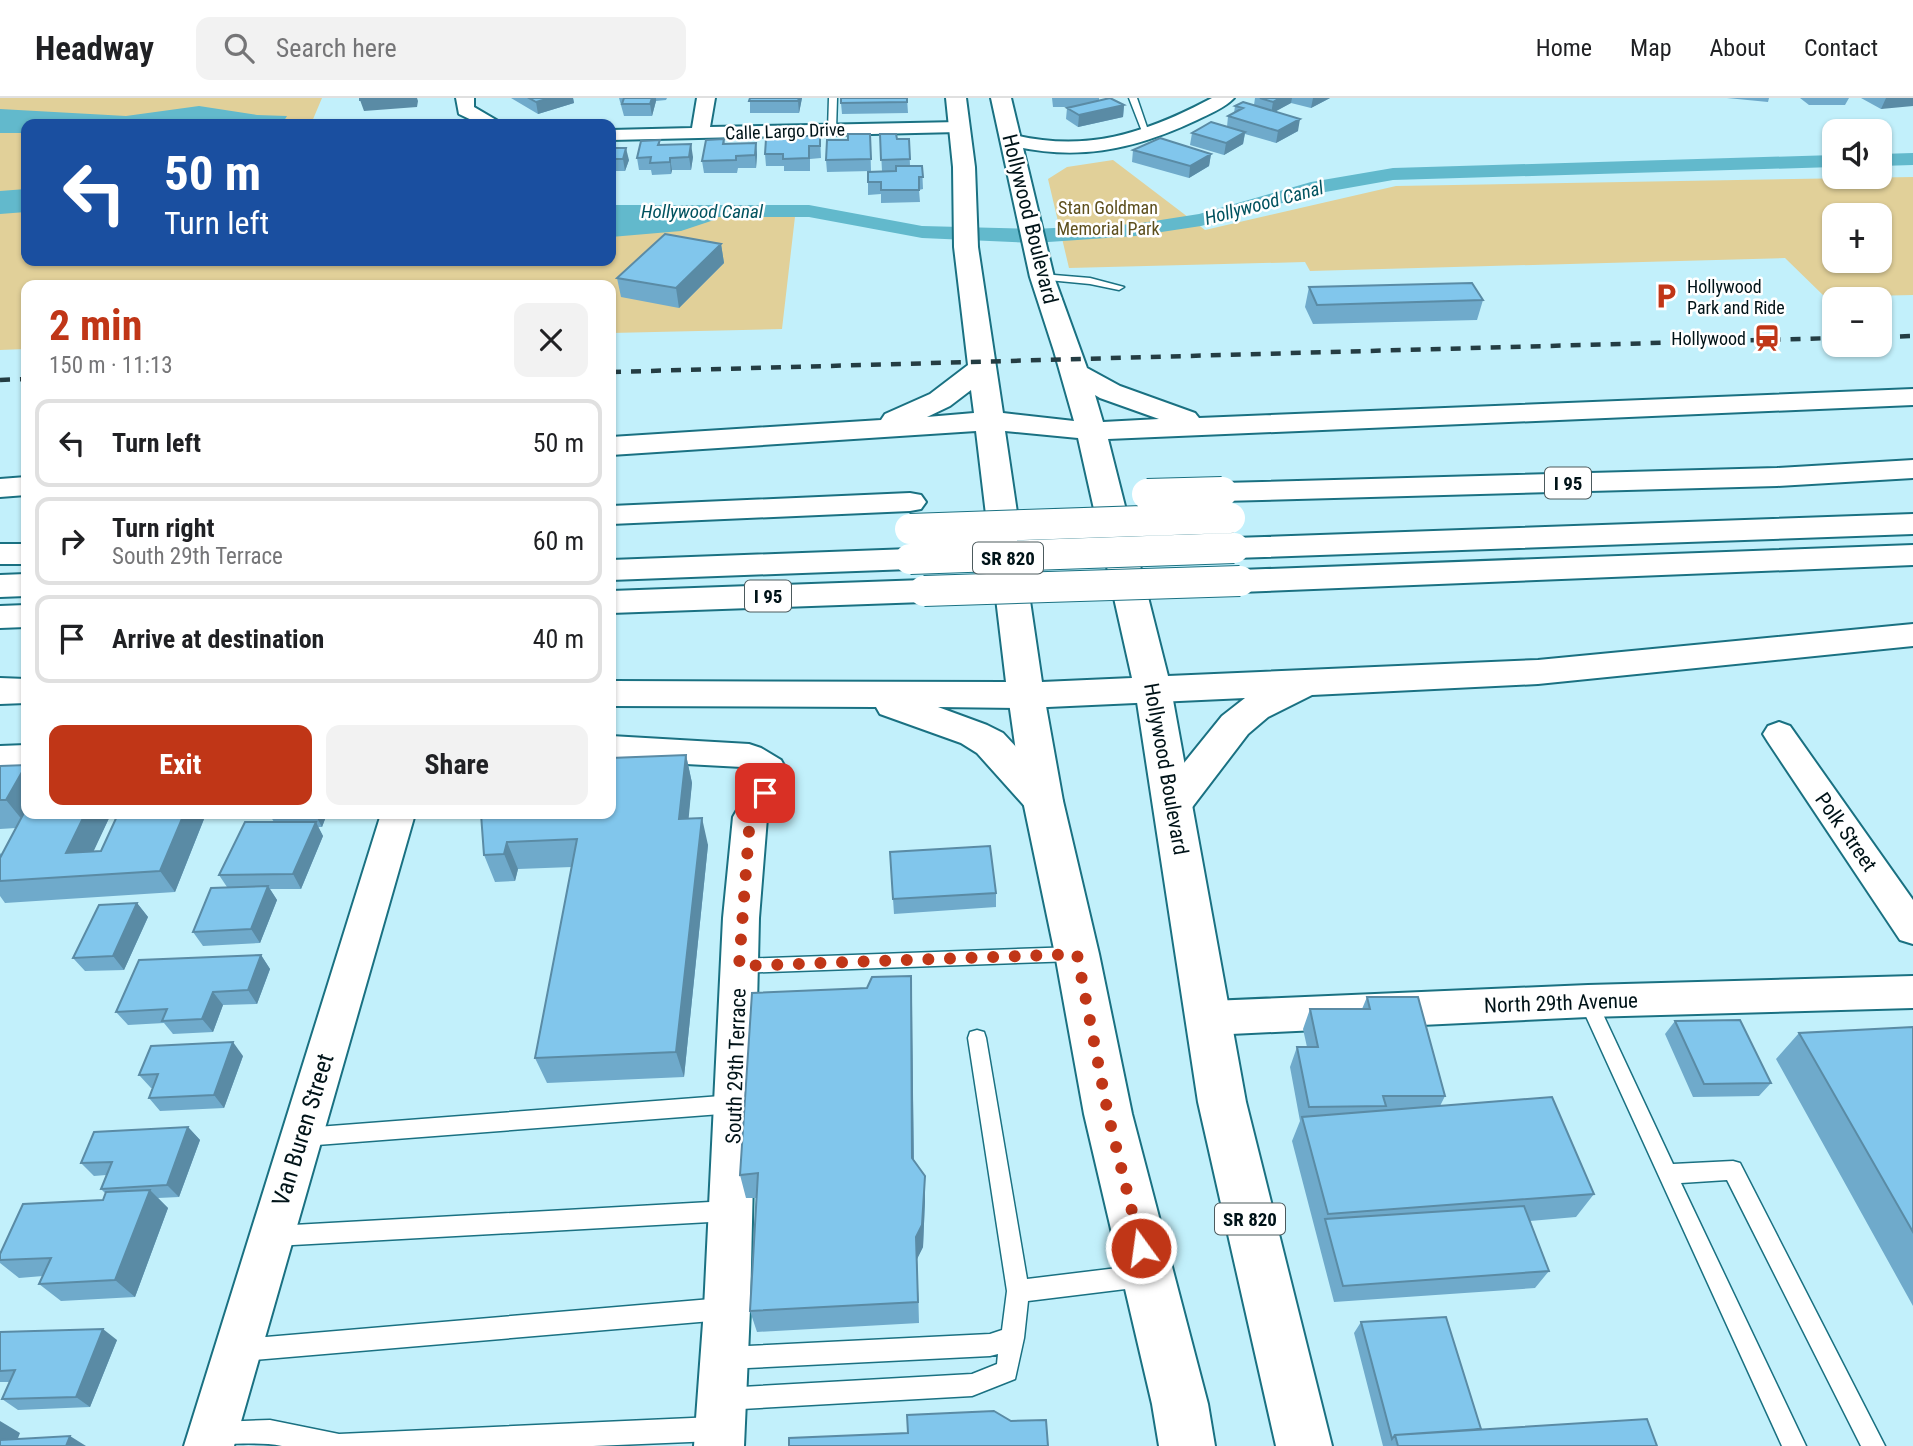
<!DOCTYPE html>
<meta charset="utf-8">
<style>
:root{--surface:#fff;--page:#f2f2f2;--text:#202124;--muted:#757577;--line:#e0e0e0;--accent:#c03617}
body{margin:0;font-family:"Roboto Condensed",sans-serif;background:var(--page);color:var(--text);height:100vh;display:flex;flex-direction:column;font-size:26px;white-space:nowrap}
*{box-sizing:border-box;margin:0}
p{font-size:23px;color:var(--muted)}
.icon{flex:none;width:38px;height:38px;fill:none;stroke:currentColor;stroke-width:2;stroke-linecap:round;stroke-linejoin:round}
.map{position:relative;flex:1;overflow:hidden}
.drawer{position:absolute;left:21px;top:182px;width:595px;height:539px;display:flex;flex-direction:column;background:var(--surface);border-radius:14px;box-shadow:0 2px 5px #0004}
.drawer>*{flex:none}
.top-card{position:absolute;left:21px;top:21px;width:595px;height:147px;border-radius:14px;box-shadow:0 2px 5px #0004;background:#1a4fa0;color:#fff;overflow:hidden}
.tools{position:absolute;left:1822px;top:21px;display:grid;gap:14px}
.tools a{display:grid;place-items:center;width:70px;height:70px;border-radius:14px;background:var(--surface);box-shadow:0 2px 5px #0004;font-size:35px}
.pin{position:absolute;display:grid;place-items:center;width:60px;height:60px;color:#fff;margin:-30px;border-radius:14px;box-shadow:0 4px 10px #0006}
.me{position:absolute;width:77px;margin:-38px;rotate:346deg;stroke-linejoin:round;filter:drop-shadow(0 0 5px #0008)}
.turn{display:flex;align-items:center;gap:24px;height:147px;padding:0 28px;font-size:32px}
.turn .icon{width:91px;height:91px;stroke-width:2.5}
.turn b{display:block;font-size:49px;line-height:60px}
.round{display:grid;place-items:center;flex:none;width:74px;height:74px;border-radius:14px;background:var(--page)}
.head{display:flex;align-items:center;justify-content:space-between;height:119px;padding:0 28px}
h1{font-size:42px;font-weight:700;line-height:52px;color:var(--accent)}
.button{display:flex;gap:14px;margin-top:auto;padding:14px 28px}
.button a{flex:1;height:80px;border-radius:14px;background:var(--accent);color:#fff;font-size:28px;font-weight:700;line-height:80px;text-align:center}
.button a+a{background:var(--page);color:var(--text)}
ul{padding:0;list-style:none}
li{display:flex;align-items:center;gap:21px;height:88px;margin:0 14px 10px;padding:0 14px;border:4px solid var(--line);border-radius:14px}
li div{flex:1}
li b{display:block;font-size:26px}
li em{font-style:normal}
header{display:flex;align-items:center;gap:42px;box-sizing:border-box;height:98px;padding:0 35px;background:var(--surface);border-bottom:2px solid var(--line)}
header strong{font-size:33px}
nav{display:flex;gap:38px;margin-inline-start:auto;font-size:24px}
.search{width:490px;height:63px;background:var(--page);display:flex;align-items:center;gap:18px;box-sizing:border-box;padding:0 24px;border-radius:14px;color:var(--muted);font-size:26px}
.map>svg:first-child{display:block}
</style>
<header>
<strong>Headway</strong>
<div class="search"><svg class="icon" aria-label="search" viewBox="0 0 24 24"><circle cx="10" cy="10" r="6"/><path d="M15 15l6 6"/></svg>Search here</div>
<nav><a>Home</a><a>Map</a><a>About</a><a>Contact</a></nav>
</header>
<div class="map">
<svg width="1913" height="1348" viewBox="0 0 1913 1348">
<rect width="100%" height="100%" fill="#c2f0fb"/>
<path fill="#e1d099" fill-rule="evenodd" d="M0,0H322L311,26H26V163H611V108L796,110L782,231L611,235V187H26V251L0,252Z
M1113,62L1205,132L1396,88L1913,79V197L1825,199L1785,160L1310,173L1305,164L1069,170L1048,81L1067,69ZM1834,117H1880V163H1834Z"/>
<path fill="#62b9cc" d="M199,8L257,17L287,18L282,26H198L200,22L141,26H26V35H0V11L126,18Z
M26,91V114L0,116V93Z
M611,113L712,115L717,121L681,133L611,139Z"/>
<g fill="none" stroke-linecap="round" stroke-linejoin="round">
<path fill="#62b9cc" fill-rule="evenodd" d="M1913,55V67L1880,68V56Z
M1834,57V69L1393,82L1314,96L1201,128L1135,138L1034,145L922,140L809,119H611V107H809L922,128L1034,131L1135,126L1199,116L1311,84L1393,70Z"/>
<defs>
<path id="lane" d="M829,0H837L836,32L832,35L828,32Z
M1129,0H1137L1150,38L1143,36Z
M1042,176L1090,180L1124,189L1119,192L1090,186L1038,181L1037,179Z
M1075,849L1081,851L1084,856L1081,861L1075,863L739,875L733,873L730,868L733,863L739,861Z
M1588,895L1594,897L1673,1066L1733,1063L1740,1065L1885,1348H1861L1727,1082L1681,1085L1806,1348H1782L1579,903L1582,897Z
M977,932L984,934L986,940L1027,1181L1142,1167L1150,1170L1153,1178L1150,1186L1142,1189L1028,1203L1024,1240L1015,1281L972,1298L724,1312L716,1309L713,1301L716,1293L724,1290L972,1276L997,1266L998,1256L990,1258L726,1271L718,1268L715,1260L718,1252L726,1249L990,1236L1002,1232L1007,1193L968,940L970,934Z
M734,997L741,1000L744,1006L741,1012L734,1015L304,1048L297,1045L294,1039L297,1033L304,1030Z
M728,1103L735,1106L738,1113L735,1120L728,1123L275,1148L268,1145L265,1138L268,1131L275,1128Z
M723,1200L731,1203L734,1211L731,1219L723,1222L243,1263L235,1260L232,1252L235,1244L243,1241Z
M714,1319L722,1323L726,1331L722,1339L714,1343L593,1348H282C259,1343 231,1348 210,1344L206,1336L210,1328L218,1324L270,1322L339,1336Z"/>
<path id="street" d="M456,0H474V9L503,26H480L459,16Z
M697,0H715L710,29L959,24L968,29L959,34L611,42V32L692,30Z
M1212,0H1234C1225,10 1209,16 1197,22C1131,53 1075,64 1004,46L1001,42L1010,36C1086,55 1144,36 1212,0Z
M1779,624L1790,628L1913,802V846L1900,842L1768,644L1763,636L1768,628Z
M611,638L749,646L761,650L781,662L786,671L782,695L767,720L759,820L750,1211L744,1348H694L704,1211L723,820L733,719L748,693L752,676L742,669L611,662Z
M26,647V671L0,672V648Z
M381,716H415L234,1348H184Z
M1913,878V910L1588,919L1210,937L1196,932L1190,920L1196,908L1210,903L1588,887Z"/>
<path id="primary" d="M1153,579L1166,582L1171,591L1246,1004L1332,1348H1276L1198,1004L1135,591L1140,582Z
M1026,584L1039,588L1044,597L1063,703L1099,856L1132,1016L1208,1306L1215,1348H1159L1152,1306L1084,1016L1055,856L1023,703L1008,597L1013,588Z"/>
<path id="highway" d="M946,0H966L975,69L978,149L1003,315L1074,323L1054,253L1030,179L991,0H1011L1054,179L1087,270L1120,288L1195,315L1199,320L1913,291V307L1108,341L1168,578L1538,562L1913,526V548L1538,586L1312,597L1268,619L1248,636L1187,716L1173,721L1159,716L1153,706L1159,696L1222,618L1245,600L1026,610L938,609L987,627L1003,635L1057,693L1063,703L1057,713L1043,718L1029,713L977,655L961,645L880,616L876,609L611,608V583L1006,584L976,333L611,357V339L881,322L885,316L930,296L968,267L954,149L953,69ZM971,292L974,315L927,319L950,308ZM1095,297L1100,300L1159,321L1103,324ZM1005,333L1078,340L1132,580L1042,584Z
M1913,362V380L1777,388L1222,403L1211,401L1207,394L1211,387L1222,385L1777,370Z
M26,379V397L0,399V381Z
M910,395L921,397L926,404L921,411L910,413L611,426V408Z
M1913,416V436L1234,460L1223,457L1218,450L1223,443L1234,440Z
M0,446H26V466H0Z
M1913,447V467L1240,494L1228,490L1223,483L1228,476L1240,472Z
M910,451L922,454L926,461L922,468L910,471L611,482V462Z
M26,476V498L0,499V477Z
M924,482L936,485L941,493L936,501L924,504L611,515V493Z
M26,507V529L0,530V508Z
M0,580L26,581V605L0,606Z"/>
</defs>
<use href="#lane" stroke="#1a7182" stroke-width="3"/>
<use href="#street" stroke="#1a7182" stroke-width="4"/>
<use href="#primary" stroke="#1a7182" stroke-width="4"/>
<use href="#highway" stroke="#1a7182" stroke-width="4"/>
<use href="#lane" fill="#fff" fill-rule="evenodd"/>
<use href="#street" fill="#fff" fill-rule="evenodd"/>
<use href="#primary" fill="#fff" fill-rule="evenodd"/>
<use href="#highway" fill="#fff" fill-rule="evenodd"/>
<path stroke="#243d43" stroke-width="4.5" stroke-dasharray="10 10" stroke-linecap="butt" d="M1880,239L1913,238
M611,274L1834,240
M0,282L26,281"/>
<defs>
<path id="highway-bridge" d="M1147,396L1222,394
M910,431L1230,420
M910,461L1234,450
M924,493L1240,483"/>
</defs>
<use href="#highway-bridge" stroke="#1a7182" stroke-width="32" stroke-linecap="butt"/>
<use href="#highway-bridge" stroke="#fff" stroke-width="30"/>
</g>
<path fill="#6faacb" d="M511,0H573L574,5L538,16Z
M619,0H667L666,2L656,3L652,18H624Z
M750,0H802L799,15H750Z
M907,0L908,15L842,16L841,5Z
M1052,0H1099V2L1124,7L1123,19L1078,29L1066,21L1067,10L1070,9H1053Z
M1255,0H1330L1311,10L1291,5L1275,13L1298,33L1276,45L1245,36L1243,46L1224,57L1190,47L1192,35L1227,29L1228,18L1234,15L1235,8L1254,7Z
M1727,0H1769L1768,4Z
M1800,0H1849L1845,7H1809Z
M1861,0H1913L1881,11Z
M870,36L871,73L827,74L826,62L848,42Z
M880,36L897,41H909L910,68H922L923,91L919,92L920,104L881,105V96L868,97V74L882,73Z
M820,37L821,60L810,61V73H784V68H766L765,56Z
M724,41L725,46L756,45L757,57L756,70H738L737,75H704L702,63Z
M660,42V47L693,59L691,72H672L671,76L652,77L651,72H639L637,60Z
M611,50L629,62L625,73H611Z
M1133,52L1211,56L1209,68L1189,80L1132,64Z
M721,146L724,165L679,210L621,199L617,180Z
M1309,189L1483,202L1477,222L1313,226L1305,209Z
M686,657L692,685L688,720L708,747L684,979L547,985L535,960L572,769L518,771L515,783L495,784L484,757L481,716Z
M0,668L26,716H111L93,753H101L118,716H206L175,794L5,805L0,798V755L2,757L16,730L0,731Z
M269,716H327L322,729H318L323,738L301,791H270L277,802L260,845L203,848L193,834L227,789L219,777L274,724Z
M890,754L996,795V809L894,816Z
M137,805L148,819L124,872L85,873L73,860Z
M261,857L270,871L257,906L223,907L213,934L173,936L164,925L128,927L116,914Z
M911,878L914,1062L925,1078V1102L923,1149L917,1161L919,1225L757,1234L750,1213L756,1100H746L740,1077L867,890Z
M1367,899L1445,998L1440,1008L1594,1096L1576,1119L1530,1123L1549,1173L1535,1190L1334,1204L1292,1043L1300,1023L1290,969L1297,949H1307L1303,931L1310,911H1362Z
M1675,923L1771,985L1759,998L1693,999L1665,936Z
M1913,929V1208L1776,961L1799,935Z
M243,958L224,1010L160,1013L149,1000L153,990H151L139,977Z
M188,1029L200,1042L179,1099L158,1100L168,1110L135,1199L61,1203L39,1186L43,1178L19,1180L0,1165V1156L103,1102L106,1096L101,1091L106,1077L94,1078L81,1065Z
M1361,1224L1481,1331L1657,1348H1383L1354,1235Z
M0,1234L117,1242L90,1309L18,1312L2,1301L10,1284H0Z"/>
<path fill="#5a8ba5" d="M381,0H417L418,3L417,9L364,13L360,2Z
M550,0H573L574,5L538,16L536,4Z
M652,0H656V3L652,18L650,6Z
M799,0H802L799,15L798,3Z
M1280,0H1292L1291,5L1271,16L1273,4Z
M1313,0H1330L1311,10Z
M1886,0H1913V8L1881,11Z
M1124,7L1123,19L1078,29L1079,17Z
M1300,21L1298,33L1276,45L1278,33Z
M1245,34L1243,46L1224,57L1226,45Z
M756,45L757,57L756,70L755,57Z
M691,46L693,59L691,72L689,59Z
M626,50L629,62L625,73L623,61Z
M1211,56L1209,68L1189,80L1190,68Z
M670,60L672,72L671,76L670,64Z
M721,146L724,165L679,210L676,190Z
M686,657L692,685L686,748L679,721Z
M26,667V716L28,729L6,702Z
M85,716H111L83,776L66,755Z
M184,716H206L175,794L160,773Z
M315,716H327L322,729Z
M702,720L708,747L684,979L676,954Z
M316,724L323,738L301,791L293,776Z
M507,744L518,771L515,783L504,756Z
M268,788L277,802L260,845L251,831Z
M137,805L148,819L124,872L113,858Z
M261,857L270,871L257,906L248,892Z
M911,878L912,904L914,1084L912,1060Z
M213,894L223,907L213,934L202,921Z
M233,944L243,958L224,1010L214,997Z
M188,1029L200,1042L179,1099L167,1087Z
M925,1078V1102L923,1149L917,1161L919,1225L916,1139Z
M150,1092L168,1110L135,1199L115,1182Z
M103,1231L117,1242L90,1309L76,1299Z
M0,1323L20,1335L15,1348H0Z
M70,1338L86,1348H66Z"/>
<path fill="#81c6ec" stroke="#5a8ba5" stroke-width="2" d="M360,0H381L360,2Z
M529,0H550L536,4Z
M624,0H652L650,6H622Z
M750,0H799L798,3H749Z
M841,0H907V4L841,5Z
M1110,0L1124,7L1079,17L1067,10Z
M1260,0H1280L1273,4Z
M1243,4L1300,21L1278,33L1228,18L1243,10L1235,8Z
M1211,24L1245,34L1226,45L1192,35Z
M848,36H870L871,61L826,62L827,42H848Z
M880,36H896L897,41H909L910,61L881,62Z
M820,37V48H809V60L783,61V56H765L766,41Z
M1160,40L1211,56L1190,68L1133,52Z
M724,41L723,46L756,45L755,57L736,58V62L702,63L706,42Z
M660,42L658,47L691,46L689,59L670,60V64L650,65L651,59L637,60L641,43Z
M611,50H626L623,61H611Z
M896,68H922L923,79H919V92H881V84H868V74L896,73Z
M665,136L721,146L676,190L617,180Z
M1472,185L1483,202L1317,207L1309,189Z
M686,657L679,721L702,720L676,954L535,960L577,741L507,744L504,756L484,757L481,716H611V660Z
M26,667L6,702H0V668Z
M26,711V716H85L66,755L101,753L118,716H184L160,773L0,783V760Z
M245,724H316L293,776L219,777Z
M990,748L996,795L893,801L890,754Z
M268,788L251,831L193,834L211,790Z
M137,805L113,858L73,860L99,807Z
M261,857L248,892L213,894L202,921L162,923L167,911L116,914L139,862Z
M911,878L912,1060L925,1078L922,1127L916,1139L918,1204L750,1213L758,1075L740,1077L752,895L867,890L872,879Z
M1367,899H1418L1445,998H1383L1386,1008L1309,1009L1297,949H1318L1310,911H1370Z
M1740,922L1771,985L1704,986L1675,923Z
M1913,929V1134L1799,935Z
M233,944L214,997L149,1000L158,976L139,977L151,948Z
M1552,999L1594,1096L1328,1116L1302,1019Z
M188,1029L167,1087L101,1091L112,1064L81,1065L94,1034Z
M150,1092L115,1182L39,1186L51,1160L0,1162V1156L23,1106L103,1102L106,1094Z
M1524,1108L1549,1173L1343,1188L1325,1121Z
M1446,1219L1481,1331L1395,1337L1392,1341L1361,1224Z
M103,1231L76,1299L2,1301L15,1272L0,1273V1234Z
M994,1313L1011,1323L1046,1322L1048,1348H789V1340L908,1335L907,1317Z
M1647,1321L1657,1348H1398L1395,1337Z
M70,1338L66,1348H0V1342Z"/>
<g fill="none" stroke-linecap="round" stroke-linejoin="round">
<path stroke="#c03617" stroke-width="12" stroke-dasharray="0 21.6" d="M765,695L750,719L739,868L1077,856L1108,1016L1141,1150"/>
</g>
<defs>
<symbol id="parking-bare" viewBox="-9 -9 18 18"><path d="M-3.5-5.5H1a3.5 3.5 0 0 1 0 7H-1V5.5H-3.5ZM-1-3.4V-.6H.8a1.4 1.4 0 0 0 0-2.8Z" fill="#c03617" stroke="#fff" stroke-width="2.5" paint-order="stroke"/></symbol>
<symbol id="station-bare" viewBox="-9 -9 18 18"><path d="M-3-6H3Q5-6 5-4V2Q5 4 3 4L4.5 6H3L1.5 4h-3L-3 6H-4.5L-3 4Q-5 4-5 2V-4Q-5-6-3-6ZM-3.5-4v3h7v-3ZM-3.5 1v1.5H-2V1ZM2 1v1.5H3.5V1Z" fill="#c03617" stroke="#fff" stroke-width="2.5" paint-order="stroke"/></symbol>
</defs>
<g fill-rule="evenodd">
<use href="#parking-bare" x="1647" y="179" width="38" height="38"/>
<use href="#station-bare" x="1748" y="221" width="38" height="38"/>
</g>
<g text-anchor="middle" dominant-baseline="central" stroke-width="5" stroke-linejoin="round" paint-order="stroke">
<g font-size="18" fill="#001318" stroke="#fff">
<text transform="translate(785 33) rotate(-2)">Calle Largo Drive</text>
</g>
<g font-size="18" fill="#5d4f1d" stroke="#fff">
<text x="1108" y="109">Stan Goldman<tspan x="1108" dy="21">Memorial Park</tspan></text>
</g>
<g font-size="18" fill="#001318" stroke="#fff" text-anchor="start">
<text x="1687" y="188">Hollywood<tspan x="1687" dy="21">Park and Ride</tspan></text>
<text x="1746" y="240" text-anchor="end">Hollywood</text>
</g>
<g font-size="19" font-style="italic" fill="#00525f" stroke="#fff">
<text transform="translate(1264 105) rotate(-15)">Hollywood Canal</text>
<text x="702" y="113">Hollywood Canal</text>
</g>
<g fill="#fff" stroke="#4c5a5d" stroke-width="2">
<rect x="1545" y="369.5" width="46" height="31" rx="5"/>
<rect x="973" y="444.5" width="70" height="31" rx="5"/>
<rect x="745" y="482.5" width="46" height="31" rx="5"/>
<rect x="1215" y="1105.5" width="70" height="31" rx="5"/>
</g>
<g font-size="19" font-weight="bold" fill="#001318">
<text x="1568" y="385">I 95</text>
<text x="1008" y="460">SR 820</text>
<text x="768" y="498">I 95</text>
<text x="1250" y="1121">SR 820</text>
</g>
<g font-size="21" fill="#001318" stroke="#fff">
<text transform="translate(1030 121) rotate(76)">Hollywood Boulevard</text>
<text transform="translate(1166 671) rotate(80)">Hollywood Boulevard</text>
<text transform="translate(1846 734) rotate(55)">Polk Street</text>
<text transform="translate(1561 905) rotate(-2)">North 29th Avenue</text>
<text transform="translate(736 968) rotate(-88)">South 29th Terrace</text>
</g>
<g font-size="24" fill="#001318" stroke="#fff">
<text transform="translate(303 1032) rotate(-73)">Van Buren Street</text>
</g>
</g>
</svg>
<div class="tools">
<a><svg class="icon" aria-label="sound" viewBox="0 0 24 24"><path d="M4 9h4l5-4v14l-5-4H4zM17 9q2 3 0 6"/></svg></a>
<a>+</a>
<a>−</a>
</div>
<div class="pin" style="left:765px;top:695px;background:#d93025"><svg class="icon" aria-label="arrive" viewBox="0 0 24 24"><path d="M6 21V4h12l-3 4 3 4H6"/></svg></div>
<svg class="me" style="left:1141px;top:1150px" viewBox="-20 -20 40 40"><circle r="17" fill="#c03617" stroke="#fff" stroke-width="3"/><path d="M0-11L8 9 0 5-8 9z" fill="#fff"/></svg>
<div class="top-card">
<div class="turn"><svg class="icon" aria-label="left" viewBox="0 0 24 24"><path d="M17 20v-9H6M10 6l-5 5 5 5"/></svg><div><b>50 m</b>Turn left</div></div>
</div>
<section class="drawer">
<div class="head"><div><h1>2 min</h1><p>150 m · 11:13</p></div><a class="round"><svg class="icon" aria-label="close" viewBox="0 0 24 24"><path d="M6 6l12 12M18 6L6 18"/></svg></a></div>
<ul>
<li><svg class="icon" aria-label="left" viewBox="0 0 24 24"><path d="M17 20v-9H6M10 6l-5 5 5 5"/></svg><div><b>Turn left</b></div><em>50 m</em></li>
<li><svg class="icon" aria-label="right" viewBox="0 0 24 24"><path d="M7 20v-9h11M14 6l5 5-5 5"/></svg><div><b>Turn right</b><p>South 29th Terrace</p></div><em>60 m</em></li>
<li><svg class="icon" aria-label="arrive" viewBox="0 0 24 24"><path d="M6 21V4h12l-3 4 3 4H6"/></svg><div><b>Arrive at destination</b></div><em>40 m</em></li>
</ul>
<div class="button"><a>Exit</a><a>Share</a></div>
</section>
</div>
